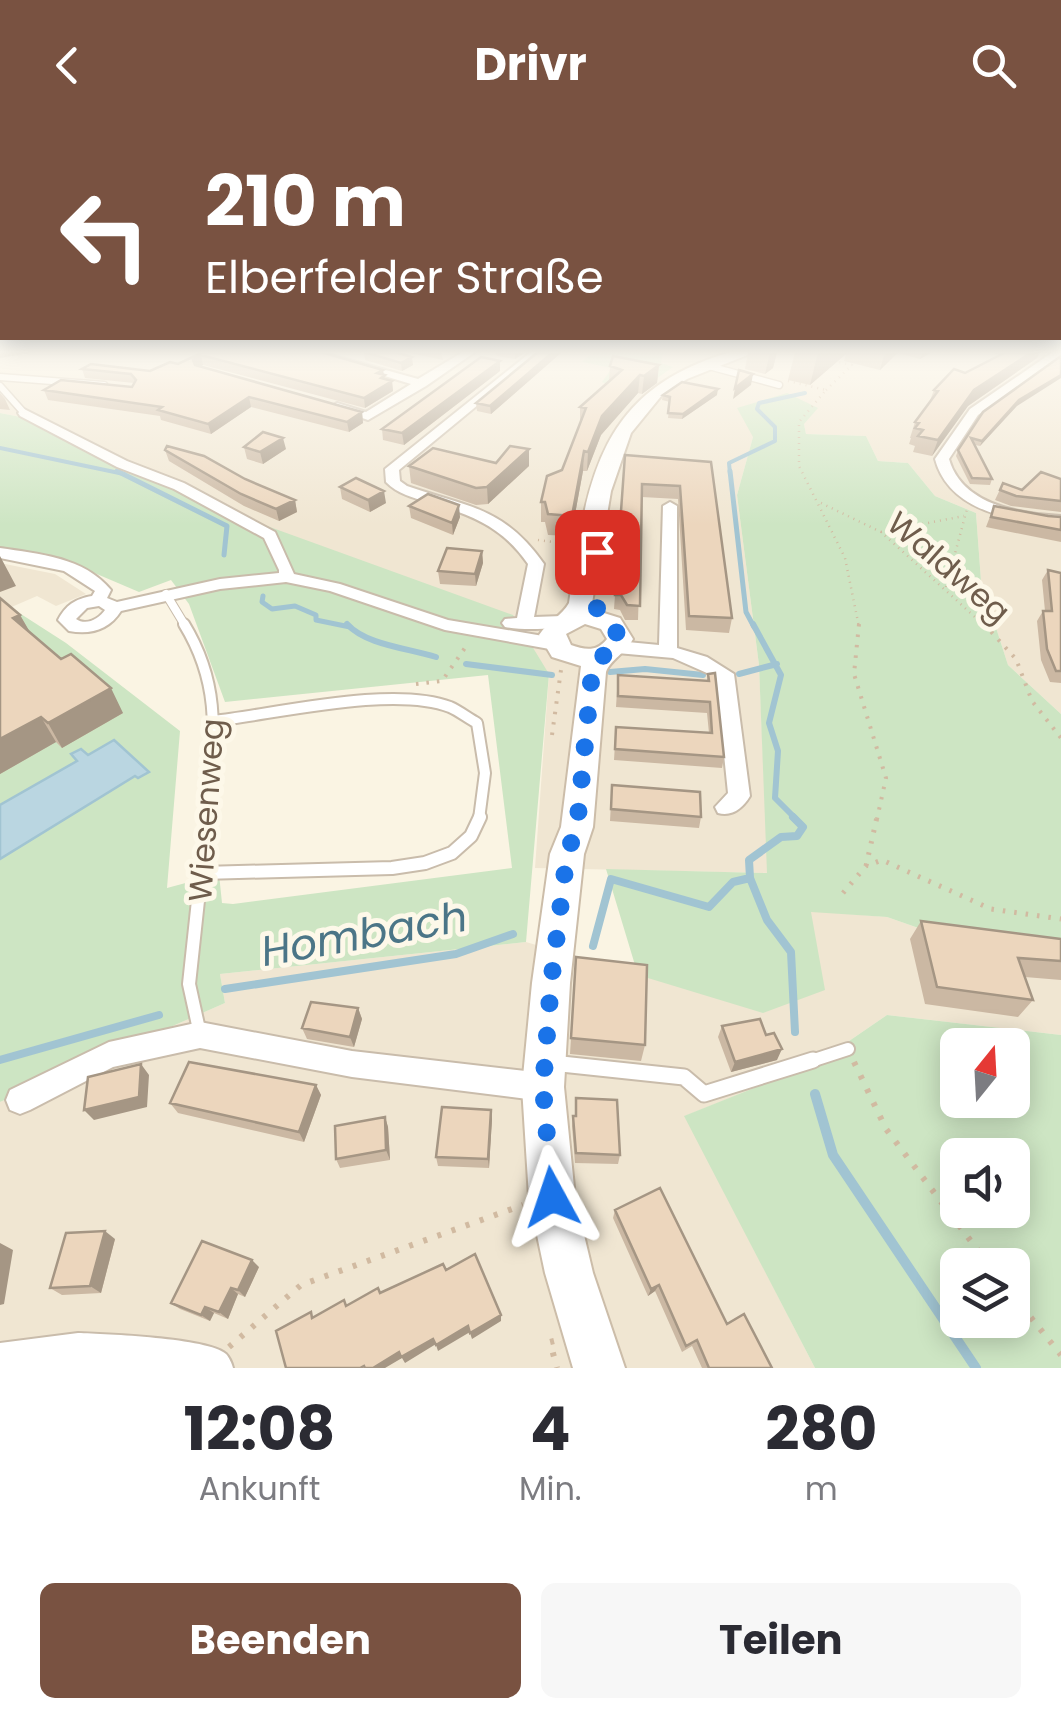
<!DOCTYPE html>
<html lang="de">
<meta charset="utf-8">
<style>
:root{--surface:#fff;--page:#f7f7f7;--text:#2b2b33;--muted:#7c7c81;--accent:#795241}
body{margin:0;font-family:Poppins,sans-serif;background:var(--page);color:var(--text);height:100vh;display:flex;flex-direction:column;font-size:38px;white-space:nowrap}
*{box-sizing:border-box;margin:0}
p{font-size:32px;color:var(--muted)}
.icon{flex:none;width:55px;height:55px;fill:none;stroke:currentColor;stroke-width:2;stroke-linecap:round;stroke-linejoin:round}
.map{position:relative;height:1238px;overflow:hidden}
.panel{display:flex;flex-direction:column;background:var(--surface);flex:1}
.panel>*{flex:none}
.guide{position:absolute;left:0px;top:0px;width:1062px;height:210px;box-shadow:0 5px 25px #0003;background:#795241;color:#fff;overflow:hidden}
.needle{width:65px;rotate:18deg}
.fabs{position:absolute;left:940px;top:898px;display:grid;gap:20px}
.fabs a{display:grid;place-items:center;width:90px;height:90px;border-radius:15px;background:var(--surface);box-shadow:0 5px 25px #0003;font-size:50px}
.pin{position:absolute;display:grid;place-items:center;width:85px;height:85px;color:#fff;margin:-42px;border-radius:20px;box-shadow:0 5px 15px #0006}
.me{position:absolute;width:110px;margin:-55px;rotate:355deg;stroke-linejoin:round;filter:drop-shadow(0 0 8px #0008)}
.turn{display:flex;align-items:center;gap:35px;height:210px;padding:0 40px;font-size:45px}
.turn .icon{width:130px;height:130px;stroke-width:2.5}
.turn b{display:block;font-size:70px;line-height:85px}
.eta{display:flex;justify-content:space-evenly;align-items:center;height:170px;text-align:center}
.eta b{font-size:60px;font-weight:700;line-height:70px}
.cta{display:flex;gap:20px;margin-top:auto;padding:20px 40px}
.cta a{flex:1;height:115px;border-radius:15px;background:var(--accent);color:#fff;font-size:40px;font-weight:700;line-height:115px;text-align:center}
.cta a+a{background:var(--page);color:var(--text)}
header{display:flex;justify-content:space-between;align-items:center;height:130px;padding:0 40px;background:var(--accent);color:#fff;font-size:45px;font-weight:700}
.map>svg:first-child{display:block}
</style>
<header><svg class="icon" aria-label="back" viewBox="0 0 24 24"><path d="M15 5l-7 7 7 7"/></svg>Drivr<svg class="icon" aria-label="search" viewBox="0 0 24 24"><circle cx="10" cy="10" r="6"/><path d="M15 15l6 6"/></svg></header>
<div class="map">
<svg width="1061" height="1238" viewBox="0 0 1061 1238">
<rect width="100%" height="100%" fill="#faf4e3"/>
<path fill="#f0e6d2" d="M0,222H1061V584L1008,535L981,451L976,383L935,366L908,333L878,331L866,306L806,304L804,294L753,307L737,365L759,535L768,743L535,738L549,544L231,383L31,289L0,283Z
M0,433L55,444L86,464L56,476L37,466L0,482Z
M811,781L887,787L927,801L1061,822V905L887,885L817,933L685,986L815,1238H0V972L225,873L220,844L526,812L638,845Z"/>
<path fill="#cde5c3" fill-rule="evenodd" d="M593,222H668L662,226L661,233L673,237L653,251L609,255L602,252L612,238L582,232Z
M787,263L818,278L804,294L806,304L866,306L878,331L908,333L935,366L976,383L981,451L1008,535L1061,584V822L927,801L887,787L811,782L825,860L763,883L638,845L606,739L767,743L759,535L737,365L753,307L737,278Z
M0,283L31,289L231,383L513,485L549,544L526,812L220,844L225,873L0,972V482L10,477L66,513L180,601L167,758L219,744L222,773L233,774L512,738L488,545L225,572L189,474L171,450L139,462L64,430L0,418Z
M887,885L1061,905V1238H815L684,986L817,933ZM958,915H1012V970H958ZM958,1025H1012V1080H958ZM958,1135H1012V1190H958Z"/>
<path fill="#bad6e1" stroke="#a1c4d2" stroke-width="2.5" d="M114,610L149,642L138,648L135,646L0,729V675L77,631L71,624L81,619L88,625Z"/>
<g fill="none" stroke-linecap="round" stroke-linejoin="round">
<path stroke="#a1c4d2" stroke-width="4" d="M0,318L124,344
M730,344L729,333L775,311V297L757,279L759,273L805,263"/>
<path stroke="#a1c4d2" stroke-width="5" d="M117,341L227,396L224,425
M730,341L746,482L754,497
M263,466L262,472L272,479L295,476L316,485V490L350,497"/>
<path stroke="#a1c4d2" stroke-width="6" d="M347,494C366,515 407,518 436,527
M753,494L781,545L769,593L778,621L775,668L796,689
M466,534L552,545
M610,542L645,539L703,545
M739,544L777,534"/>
<path stroke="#a1c4d2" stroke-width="8" d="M793,687L803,697L797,706L781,707L749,730L750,748L767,790L791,822L795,902
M593,816L611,749L709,777L733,752L750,748
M225,859L456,824L513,804
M0,930L159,885"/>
<path stroke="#a1c4d2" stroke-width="10" d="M815,964L833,1025L976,1238"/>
<defs>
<path id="service-far4" d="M705,235L779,255
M0,247L104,255
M0,256L24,283"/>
<path id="service-far3" d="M166,464L186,497"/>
<path id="service-far2" d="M184,494C225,561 212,616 207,689
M214,591C276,584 393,555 450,577C459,581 468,588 477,593L485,643L479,689"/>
<path id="service-far1" d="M203,743L392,738L425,733L452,723L471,706L480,687
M200,904L189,854L207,687
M805,933L848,919"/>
<path id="service" d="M552,933L684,947L704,964L813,930"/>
<path id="minor" d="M306,222H321L418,249L463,222H475L426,256L368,290L331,277L337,273L366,282L411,254Z
M531,222H542L399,340L400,351L407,356C468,377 504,377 544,434L534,487L563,486L572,491C557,501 523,500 505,497L502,493L505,489L517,488L528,434C503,397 471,385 429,372C413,368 398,364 386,352L385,339Z
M1053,222H1061V226L978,285L949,329C962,375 1019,384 1061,386V394C1014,392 949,382 935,329L970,279Z
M24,279L127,331L184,353L275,402L294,444L340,454L448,490L555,508L564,514L555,520L445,500L330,461L286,452L220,459L121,481C109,500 90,505 69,501L58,490C66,475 75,469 92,466L95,461L64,441L0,428V418C39,424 84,427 111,460L107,468L117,472L220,449L279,443V440L264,408L174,359L117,337L20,286L18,283ZM99,476L105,480C99,489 86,496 76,489L87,478Z
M670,372L677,376V518L707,527L734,544L750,666C743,678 732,687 718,683L715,677L728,663L716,547L673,528L617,523L608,517L617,511L659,515L663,376Z
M200,892L352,921L543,943L553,947L557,957L553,967L543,971L352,947L200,918L113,937L30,980L20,984L10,980L6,970L10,960L109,912Z
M78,1203C105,1204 209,1208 226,1224C229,1227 232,1234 233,1238H0V1213Z"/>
<path id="secondary" d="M731,222H755L687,249L662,265L631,303L611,361L591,479L620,488L633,509C626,523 610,530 606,542L593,697L584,724L570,853L564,957L575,1067L593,1143L625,1238H573L545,1143L529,1067L522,957L532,853L550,724L561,697L581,536L552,527L539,505C548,491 562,486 569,473C587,350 598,260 731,222ZM585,494L601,499L607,509C597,522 585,520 571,515L566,504Z"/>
</defs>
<use href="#service-far4" stroke="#c9bcab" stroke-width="9"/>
<use href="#service-far3" stroke="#c9bcab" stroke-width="10"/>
<use href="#service-far2" stroke="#c9bcab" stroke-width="14"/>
<use href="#service-far1" stroke="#c9bcab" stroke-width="16"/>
<use href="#service" stroke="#c9bcab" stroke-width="19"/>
<use href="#minor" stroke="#c9bcab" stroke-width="4"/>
<use href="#secondary" stroke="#ccbda9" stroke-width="4"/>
<path stroke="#d1baa1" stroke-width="2.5" stroke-dasharray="1 5" stroke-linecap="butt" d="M788,251L826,260L799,292V336L845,428L859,497
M826,260L852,235L833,231
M821,373L881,402L986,497
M881,402L964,386
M538,410L568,414
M946,457L967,379"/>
<path stroke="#d1baa1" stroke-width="4" stroke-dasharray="2.5 8" stroke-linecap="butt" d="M859,494L854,544L886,648L877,689
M984,494L1016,529L1032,571L1061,608
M416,554L442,551L467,515
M552,605L561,540"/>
<path stroke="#d1baa1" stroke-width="5" stroke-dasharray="2.5 9" stroke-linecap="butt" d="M866,736L877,687
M843,763L866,736L882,730L991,779L1061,789"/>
<path stroke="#d1baa1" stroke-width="6" stroke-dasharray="4 11" stroke-linecap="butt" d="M854,932L886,999L989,1135
M1012,1164L1061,1225
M554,1211L550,1212L557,1238
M229,1217L301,1155L523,1075"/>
<use href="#service-far4" stroke="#fff" stroke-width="6"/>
<use href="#service-far3" stroke="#fff" stroke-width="8"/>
<use href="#service-far2" stroke="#fff" stroke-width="10"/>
<use href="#service-far1" stroke="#fff" stroke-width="12"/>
<use href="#service" stroke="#fff" stroke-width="15"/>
<use href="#minor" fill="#fff" fill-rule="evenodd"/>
<use href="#secondary" fill="#fff" fill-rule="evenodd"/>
</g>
<path fill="#cbb8a3" d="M203,222L383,245H385L386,249L392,251L393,261L365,278L203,235L201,236L362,282L363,293L349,302L251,277L211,304L161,290L160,286L48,270L44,260L132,257L134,253L85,248L82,239L150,241L178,234Z
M364,222L413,235L402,241L365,230Z
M410,222H441L443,230L410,223Z
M495,222H526L515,229L497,226Z
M538,222H562L491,284L477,281L476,273Z
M748,222H777L773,238L765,244L745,239Z
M795,222H932L920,229L898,223L880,240L844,231L846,224L810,255L788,250Z
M990,222H1040L1037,228L968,276L932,326L913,322L915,316L909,314L911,308H910L915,292L929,273L934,260L1000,225Z
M1061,226L980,316L975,315L992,349L990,355L970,354L956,326L958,320Z
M659,235L657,253L642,264L638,263L601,305L587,341H583L571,406L548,405L545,392H541V372L562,340L580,295V277L609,251L610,236Z
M500,241L404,315L383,310L382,299Z
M0,263L5,269L10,280L0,279Z
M663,265H717L682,289L668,288L670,272L662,270Z
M244,317L286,319L263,334L247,329Z
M529,319V336L488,374L476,375L411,353L409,336L496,333Z
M165,320L295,370L297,382L279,391L244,376L169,331Z
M625,325L711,332L732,488L729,503L686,500L678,369L642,367L638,490H625L620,480L614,479Z
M1061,349V382L1011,376L995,370L1003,353L1022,360Z
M340,357L386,373L370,382L342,369Z
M409,376L460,387L453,405L411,388Z
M994,376L1048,386L1061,387V412L986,397Z
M482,421L483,433L476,456L440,454L438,441Z
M1048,440L1061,443V553L1050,552L1041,530L1037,491L1043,481H1045L1042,450Z
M0,468L20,485L30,503L123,583L62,618L56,612L0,644Z
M708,544L724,627L722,638L614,630L616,597L709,603L707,583L616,577L618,545L707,551Z
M612,655L701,687L699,698L610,691Z
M921,791L1061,809V850L1025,847L1033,870L1018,887L925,874L910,809Z
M576,827L645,915L641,931L570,924Z
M358,878L362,889L354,917L307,909L302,898Z
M722,896L777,930L731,942L718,907Z
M316,955L321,965L304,1012L178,983L170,973Z
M576,968L620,1025L618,1034L575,1033L572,996L573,986H575Z
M491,980L492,989L489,1038L438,1036L436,1027Z
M385,987L388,997L390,1030L340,1038L336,1029Z
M615,1080L727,1194L772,1238H702L692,1216L682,1222L655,1161L648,1166L613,1088Z
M115,1109L101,1163L62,1165L50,1158Z
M259,1137L245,1167L238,1164L228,1189L214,1183L210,1191L180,1179L171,1173Z"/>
<path fill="#a59684" d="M0,222H36L0,228Z
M515,222H526L515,229Z
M553,222H562L491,284L490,276Z
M770,222H777L773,238L765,244Z
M818,222H847L846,224L810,255Z
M888,222H898L880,240L884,225Z
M923,222H932L920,229Z
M1030,222H1040L1037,228L968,276L932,326L938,310L974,260Z
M201,225L203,235L195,240L193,230Z
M412,227L413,235L402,241L401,233Z
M500,231V241L404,315L402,303Z
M659,235L657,253L642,264L644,246Z
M383,240L386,254L392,251L393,261L365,278L364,268L377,243Z
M753,244L751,255L733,269L735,258Z
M640,245L638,263L601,305L587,341L588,322L602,286Z
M1061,245V248L1017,276L980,316L982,311L1019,270Z
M718,259L717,265L682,289L683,284Z
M249,267L251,277L211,304L208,294Z
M362,282L363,293L349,302L347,292Z
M283,308L286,319L263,334L260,322Z
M529,319V336L488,374L487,357Z
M584,321L583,341L571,406L572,386Z
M384,361L386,373L370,382L368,370Z
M295,370L297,382L279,391L276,379Z
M459,375L460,387L453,405L452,393Z
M482,421L483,433L476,456L475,444Z
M0,426L16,456L0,462Z
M20,485L34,509L13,488Z
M111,558L123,583L62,618L48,593Z
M41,587L56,612L0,644V609Z
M358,878L362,889L354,917L350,907Z
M782,919L777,930L731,942L735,932Z
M141,934L149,945L147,977L94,990L84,980Z
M316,955L321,965L304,1012L299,1002Z
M491,980L492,989L489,1038L488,1029Z
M385,987L388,997L390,1030L386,1020Z
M105,1101L115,1109L101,1163L90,1156Z
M0,1113L13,1120L4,1174L0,1175Z
M252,1130L259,1137L245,1167L238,1160Z
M659,1155L655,1161L648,1166L651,1159Z
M231,1158L238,1164L228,1189L219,1182Z
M205,1177L214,1183L210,1191L201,1185Z
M501,1185V1191L472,1209L470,1203Z
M468,1196L470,1202L438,1221L436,1215Z
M433,1209L436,1214L405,1233L402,1228L385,1238H373L399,1222Z"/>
<path fill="#ecd6bd" stroke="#a59684" stroke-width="2.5" d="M203,222H321L383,240L377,243L385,245L381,248L392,251L364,268L201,225L193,230L195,235L362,282L347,292L249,267L208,294L158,280L162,277L44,260L61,250L132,257L136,250L131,244L82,239L91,234L150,241L170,232L178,234Z
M364,222H395L412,227L401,233Z
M538,222H553L490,276L476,273Z
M1006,222H1032L974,260L938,310L918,306L923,300L915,298L919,293L915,292L938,261L934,260L954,239L965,243Z
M613,226L659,235L644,246L640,245L602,286L588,322L584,321L572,386L548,384L545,372H541L547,346L562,340L586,278L580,277L622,240L610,236Z
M1061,226V245L1019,270L982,311L971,308L992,349L972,348L958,320L983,282Z
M481,227L500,231L402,303L382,299Z
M739,240L753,244L735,258Z
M682,252L718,259L683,284L668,283L670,267L663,265Z
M263,302L283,308L260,322L244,317Z
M167,316L204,326L245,349L295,370L276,379L241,364L165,320Z
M510,316L529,319L487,357L476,358L409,336L433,318L496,333Z
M625,325L711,332L732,488L689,486L680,356L642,354L640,476L627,475L621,465H615Z
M1041,342L1061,349V371L1016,366L1000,360L1003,353L1022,360Z
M356,348L384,361L368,370L340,357Z
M428,364L459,375L452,393L409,376Z
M994,376L1048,386L1061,387V400L991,387Z
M447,418L482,421L475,444L438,441Z
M1048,440L1061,443V541H1056L1047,519L1043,481H1052Z
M0,468L20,485L13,488L61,529L71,524L111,558L48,593L41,587L0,609Z
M715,543L724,627L615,619L616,597L712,603L710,572L618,566V545L709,551L708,544Z
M612,655L700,662L701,687L611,679Z
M921,791L1061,809V831L1018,828L1033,870L937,857Z
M576,827L647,835L645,915L571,908Z
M311,872L358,878L350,907L302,898Z
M760,889L766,905L774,903L782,919L735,932L722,896Z
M189,932L316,955L299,1002L170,973Z
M141,934L139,967L84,980L88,947Z
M576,968L617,970L620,1025L576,1023L573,986H576Z
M442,977L491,980L488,1029L436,1027Z
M385,987L386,1020L336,1029L335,996Z
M660,1058L727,1194L744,1184L772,1238H709L697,1210L686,1216L659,1155L651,1159L615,1080Z
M105,1101L90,1156L50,1158L66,1103Z
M202,1111L252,1130L238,1160L231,1158L219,1182L205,1177L201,1185L171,1173Z
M475,1124L501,1185L470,1203L468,1196L436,1215L433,1209L401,1227L399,1222L373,1238H365L364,1236L360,1238H286L276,1201L311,1182L312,1188L344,1170L346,1176L378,1158L380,1163L443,1134L446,1140Z"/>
<linearGradient id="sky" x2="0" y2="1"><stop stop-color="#95c2e5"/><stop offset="0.56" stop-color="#fdfaf2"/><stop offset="1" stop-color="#fdfaf2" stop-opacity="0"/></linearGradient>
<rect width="1061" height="395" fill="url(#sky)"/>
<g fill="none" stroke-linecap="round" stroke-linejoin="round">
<path stroke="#1a73e8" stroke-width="18" stroke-dasharray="0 32.4" d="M552,1067L543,957L551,853L567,724L577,697L592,542L598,527L610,524L620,509C615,495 601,494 597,482V422"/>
</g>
<g text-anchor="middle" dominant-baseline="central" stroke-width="10" stroke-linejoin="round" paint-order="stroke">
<g font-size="32" fill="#6f5d4c" stroke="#fdf8e9">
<text transform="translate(949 437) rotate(41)">Waldweg</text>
<text transform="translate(206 680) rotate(-86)">Wiesenweg</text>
</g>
<g font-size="42" font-style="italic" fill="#4b7587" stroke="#fdf8e9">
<text transform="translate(364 804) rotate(-10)">Hombach</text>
</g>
</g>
</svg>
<div class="fabs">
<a><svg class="needle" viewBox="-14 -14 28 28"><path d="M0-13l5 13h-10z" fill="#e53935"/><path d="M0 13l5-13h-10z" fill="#7c7c81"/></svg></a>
<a><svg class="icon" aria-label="sound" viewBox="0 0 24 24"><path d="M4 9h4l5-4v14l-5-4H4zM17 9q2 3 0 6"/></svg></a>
<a><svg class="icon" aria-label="layers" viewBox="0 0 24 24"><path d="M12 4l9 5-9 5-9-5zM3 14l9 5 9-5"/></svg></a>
</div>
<div class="pin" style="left:597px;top:422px;background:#d93025"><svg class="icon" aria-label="arrive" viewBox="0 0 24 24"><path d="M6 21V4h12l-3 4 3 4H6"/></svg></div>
<svg class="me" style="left:552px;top:1067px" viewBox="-20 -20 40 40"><path d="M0-17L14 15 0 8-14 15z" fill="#1a73e8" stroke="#fff" stroke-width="4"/></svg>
<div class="guide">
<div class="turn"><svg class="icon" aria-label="left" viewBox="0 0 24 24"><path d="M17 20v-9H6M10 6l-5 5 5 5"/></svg><div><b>210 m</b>Elberfelder Straße</div></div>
</div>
</div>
<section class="panel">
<div class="eta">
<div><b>12:08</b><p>Ankunft</p></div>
<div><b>4</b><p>Min.</p></div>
<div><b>280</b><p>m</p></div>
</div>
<div class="cta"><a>Beenden</a><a>Teilen</a></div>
</section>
